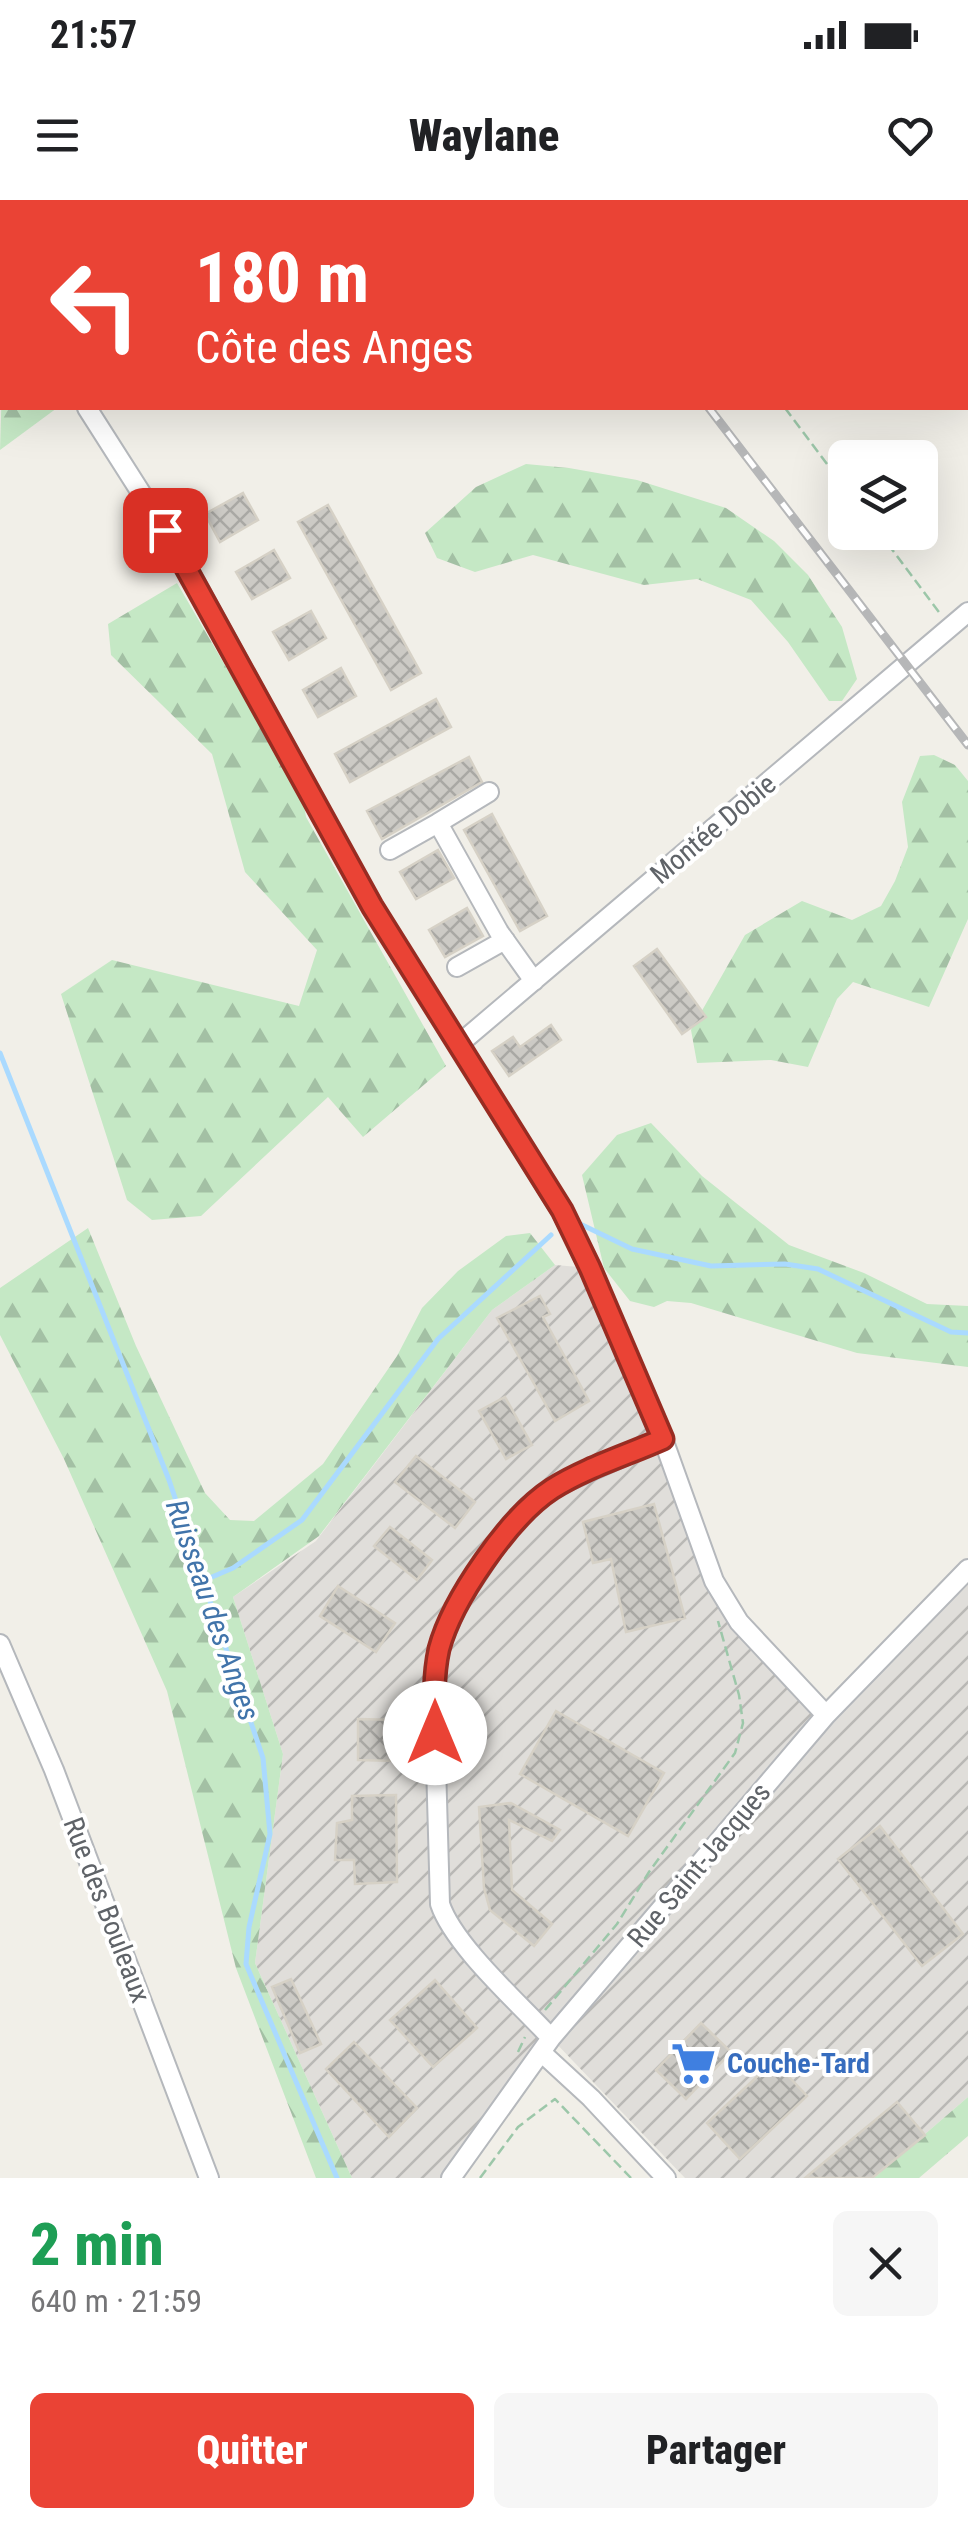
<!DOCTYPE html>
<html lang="fr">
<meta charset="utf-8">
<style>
:root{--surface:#fff;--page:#f6f6f6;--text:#202124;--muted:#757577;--accent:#ea4335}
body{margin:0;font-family:"Roboto Condensed",sans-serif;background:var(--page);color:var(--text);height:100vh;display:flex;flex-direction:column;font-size:38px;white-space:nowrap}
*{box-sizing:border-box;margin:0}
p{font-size:32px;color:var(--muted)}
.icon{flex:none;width:55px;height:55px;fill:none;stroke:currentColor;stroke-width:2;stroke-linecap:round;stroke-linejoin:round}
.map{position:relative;height:1978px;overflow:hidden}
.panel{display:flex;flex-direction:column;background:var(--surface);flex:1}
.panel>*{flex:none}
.top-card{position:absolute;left:0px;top:0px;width:970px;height:210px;box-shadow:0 10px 40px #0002;background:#ea4335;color:#fff;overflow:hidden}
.tools{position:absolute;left:828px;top:240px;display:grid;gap:20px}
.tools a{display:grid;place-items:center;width:110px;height:110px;border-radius:15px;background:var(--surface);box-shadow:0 10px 40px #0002;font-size:50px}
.pin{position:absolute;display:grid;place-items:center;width:85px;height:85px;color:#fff;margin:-42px;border-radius:20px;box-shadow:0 5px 15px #0006}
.me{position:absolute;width:110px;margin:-55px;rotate:0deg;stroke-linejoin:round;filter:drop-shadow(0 0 8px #0008)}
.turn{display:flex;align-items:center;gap:35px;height:210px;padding:0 30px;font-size:45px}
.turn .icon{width:130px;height:130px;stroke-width:2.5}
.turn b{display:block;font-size:70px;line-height:85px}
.round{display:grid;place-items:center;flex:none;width:105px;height:105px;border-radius:15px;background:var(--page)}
.headline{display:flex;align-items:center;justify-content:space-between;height:170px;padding:0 30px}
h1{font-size:60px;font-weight:800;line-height:75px;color:#1e9e55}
.button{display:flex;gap:20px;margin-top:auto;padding:20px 30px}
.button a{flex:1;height:115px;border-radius:15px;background:var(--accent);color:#fff;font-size:40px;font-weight:800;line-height:115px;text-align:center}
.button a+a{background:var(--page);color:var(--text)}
.status{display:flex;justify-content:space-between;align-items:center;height:70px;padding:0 50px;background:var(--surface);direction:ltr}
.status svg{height:28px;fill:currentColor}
header{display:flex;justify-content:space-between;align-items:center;height:130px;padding:0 30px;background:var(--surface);font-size:45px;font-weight:800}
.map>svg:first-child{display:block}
</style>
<div class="status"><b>21:57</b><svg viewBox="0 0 49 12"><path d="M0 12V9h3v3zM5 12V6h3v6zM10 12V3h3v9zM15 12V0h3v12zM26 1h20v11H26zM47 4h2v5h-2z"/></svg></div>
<header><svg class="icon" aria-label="menu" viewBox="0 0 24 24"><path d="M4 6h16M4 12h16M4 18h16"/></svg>Waylane<svg class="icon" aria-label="heart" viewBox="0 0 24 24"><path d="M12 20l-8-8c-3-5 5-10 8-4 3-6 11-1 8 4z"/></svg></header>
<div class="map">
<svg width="968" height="1978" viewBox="0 0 968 1978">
<defs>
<pattern id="industrial-furrows" width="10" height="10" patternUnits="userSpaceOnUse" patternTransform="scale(2.5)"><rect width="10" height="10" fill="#e0deda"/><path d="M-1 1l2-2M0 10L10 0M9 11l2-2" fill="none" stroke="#b9b8b5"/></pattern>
<pattern id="forest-firs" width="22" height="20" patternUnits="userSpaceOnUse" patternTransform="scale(2.5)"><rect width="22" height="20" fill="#c5e8c5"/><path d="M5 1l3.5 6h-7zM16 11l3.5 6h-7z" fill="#a3c0a4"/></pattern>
<pattern id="building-cross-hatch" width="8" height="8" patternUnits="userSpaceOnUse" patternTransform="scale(2.5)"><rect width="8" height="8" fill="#cccac5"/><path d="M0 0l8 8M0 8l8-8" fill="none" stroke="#a9a8a4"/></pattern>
</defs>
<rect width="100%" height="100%" fill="#f1efe8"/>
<path fill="url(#industrial-furrows)" d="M555,1065L591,1068L714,1381L825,1515L968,1372V1897L874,1978H685L551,1838L447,1978H352L255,1763L283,1554L233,1397L316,1341L492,1110Z"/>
<path fill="url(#forest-firs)" d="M350,0H968V145V2Z
M2,182V208H57L0,250Z
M526,264L569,268L637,280L726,308L774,341L808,375L842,427L857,479L842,501H829L788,442L751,400L697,379L644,385L533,355L475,372L437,358L425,333L476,287Z
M177,383L303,599L306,617L446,866L363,937L328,897L201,1016L152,1020L127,1000L61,794L112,760L299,806L317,750L245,672L212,554L111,455L108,424Z
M934,555L955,565L968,581V719L929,807L853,782L837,799L808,867L771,860L697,863L691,830L745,735L802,701L852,720L881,706L895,681L908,647L902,602L920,556Z
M651,923L702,976L789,1045L864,1073L927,1104L968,1106V1167L857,1153L691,1103L667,1101L654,1107L630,1101L604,1068L582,975L617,935Z
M88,1028L136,1146L205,1293L230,1320L254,1321L323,1264L397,1156L422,1108L458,1071L506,1036L530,1033L555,1065L492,1110L319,1336L233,1397L283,1554L255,1763L352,1978H316L236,1768L167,1491L64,1259L0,1135V1088Z
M968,1897V1936L919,1978H874Z"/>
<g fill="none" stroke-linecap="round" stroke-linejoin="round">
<path stroke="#aadaff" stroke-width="5" d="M0,853L169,1280L263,1558L270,1634L249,1727L246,1764L337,1978
M574,1021L632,1049L711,1066L785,1064L818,1069L951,1132L968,1133
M205,1380L233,1368L302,1320L438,1139L551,1035"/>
</g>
<path fill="url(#building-cross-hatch)" stroke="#d6d1c6" stroke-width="2.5" d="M243,293L258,320L220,342L205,314Z
M328,305L421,473L391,490L298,322Z
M274,350L290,378L252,399L236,372Z
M311,411L326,438L289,460L273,432Z
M341,468L356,496L318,517L303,490Z
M436,499L451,527L350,582L335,554Z
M469,557L482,582L382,639L367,611Z
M492,614L547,716L520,731L464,630Z
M438,650L454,678L416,699L400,672Z
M467,708L483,736L445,757L429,730Z
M657,749L706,817L682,834L634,766Z
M551,825L561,840L509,876L492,851L513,837L520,847Z
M540,1096L550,1114L543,1117L589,1201L555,1221L497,1118Z
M505,1197L532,1245L506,1259L479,1211Z
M416,1256L475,1302L455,1328L395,1282Z
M654,1304L685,1418L626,1432L611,1359L593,1363L583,1322Z
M390,1327L432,1360L417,1380L374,1346Z
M338,1386L395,1423L376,1452L320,1416Z
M556,1511L664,1573L628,1636L520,1574Z
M358,1519L397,1520L396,1561L358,1560Z
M396,1595L397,1682L355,1684L354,1660H335L337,1623L352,1620V1596Z
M511,1603L560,1630L552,1641L509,1620L512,1690L552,1724L534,1746L490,1710L484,1688L479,1607Z
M880,1626L963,1734L922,1766L838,1659Z
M291,1779L321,1844L300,1853L272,1787Z
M435,1780L477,1828L433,1867L390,1820Z
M701,1823L731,1852L686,1899L656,1870Z
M354,1842L417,1908L389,1937L326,1869Z
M774,1861L807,1896L740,1959L707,1923Z
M897,1902L925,1935L872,1978H805Z"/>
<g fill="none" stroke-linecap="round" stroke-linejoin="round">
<defs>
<path id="minor" d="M0,79L2,82
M87,208L180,354L372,706L561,1011L591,1068L663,1239L714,1381L739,1422L826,1515
M489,592L438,623L499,732L534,781
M390,650L438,623
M457,767L505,740
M458,845L968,412
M0,1444L54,1570L209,1978
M551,1838C520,1804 454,1746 440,1704L434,1494L439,1449L458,1404L510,1325L527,1307L555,1287L663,1239
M541,1852L591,1898L666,1978
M451,1978L551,1838L826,1515L968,1369"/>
</defs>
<use href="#minor" stroke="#b5b8bc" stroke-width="22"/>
<path stroke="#9cc7a9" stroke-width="2.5" stroke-dasharray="10 5" stroke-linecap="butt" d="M610,0L612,2
M785,208L845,288
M879,332L941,415
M545,1810L617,1724L649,1672L735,1553L743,1523L739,1495L718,1421
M518,1852L525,1837
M480,1978L518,1927L555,1899L631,1978"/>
<use href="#minor" stroke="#fff" stroke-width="18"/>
<defs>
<path id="rail" d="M550,0L552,2
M709,208L968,545"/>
</defs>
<use href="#rail" stroke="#b6b7b8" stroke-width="9"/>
<use href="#rail" stroke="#fff" stroke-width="5" stroke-dasharray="15" stroke-linecap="butt"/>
</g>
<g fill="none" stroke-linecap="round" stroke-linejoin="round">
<defs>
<path id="route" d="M165,330L372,706L562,1010L590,1068L663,1239C627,1255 585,1268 552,1289C509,1317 452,1400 439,1449C433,1476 434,1506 435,1533"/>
</defs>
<use href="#route" stroke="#982c22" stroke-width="25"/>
<use href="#route" stroke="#ea4335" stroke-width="18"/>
</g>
<defs>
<symbol id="supermarket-bare" viewBox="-9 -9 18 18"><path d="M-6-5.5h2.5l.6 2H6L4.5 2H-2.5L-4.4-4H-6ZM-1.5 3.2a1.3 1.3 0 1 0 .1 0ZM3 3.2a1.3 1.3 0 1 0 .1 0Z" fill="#3f7fe0" stroke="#fff" stroke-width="2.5" paint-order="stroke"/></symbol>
</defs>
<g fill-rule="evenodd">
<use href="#supermarket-bare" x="662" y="1832" width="63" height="63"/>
</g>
<g text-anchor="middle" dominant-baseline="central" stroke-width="8" stroke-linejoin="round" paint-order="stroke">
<g font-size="28" fill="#5f6368" stroke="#fff">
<text transform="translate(713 629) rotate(-40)">Montée Dobie</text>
<text transform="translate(699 1665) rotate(-50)">Rue Saint-Jacques</text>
<text transform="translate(107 1710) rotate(69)">Rue des Bouleaux</text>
</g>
<g font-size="28" font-weight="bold" fill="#366cbe" stroke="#fff" text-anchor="start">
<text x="727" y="1863">Couche-Tard</text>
</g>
<g font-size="30" font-style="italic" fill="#4174aa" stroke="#fff">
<text transform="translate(213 1410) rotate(71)">Ruisseau des Anges</text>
</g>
</g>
</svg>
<div class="tools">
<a><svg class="icon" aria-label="layers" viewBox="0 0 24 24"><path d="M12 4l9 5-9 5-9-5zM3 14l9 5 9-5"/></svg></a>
</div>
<div class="pin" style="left:165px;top:330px;background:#d93025"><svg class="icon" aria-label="arrive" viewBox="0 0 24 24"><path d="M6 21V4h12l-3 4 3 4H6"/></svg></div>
<svg class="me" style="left:435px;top:1533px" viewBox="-20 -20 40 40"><circle r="19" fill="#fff"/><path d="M0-13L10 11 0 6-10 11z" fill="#ea4335"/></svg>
<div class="top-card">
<div class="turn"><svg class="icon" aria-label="left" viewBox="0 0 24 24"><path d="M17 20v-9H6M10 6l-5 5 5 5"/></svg><div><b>180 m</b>Côte des Anges</div></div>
</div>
</div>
<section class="panel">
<div class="headline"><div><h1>2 min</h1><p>640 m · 21:59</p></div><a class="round"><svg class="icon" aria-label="close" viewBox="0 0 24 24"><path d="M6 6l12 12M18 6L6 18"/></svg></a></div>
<div class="button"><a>Quitter</a><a>Partager</a></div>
</section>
